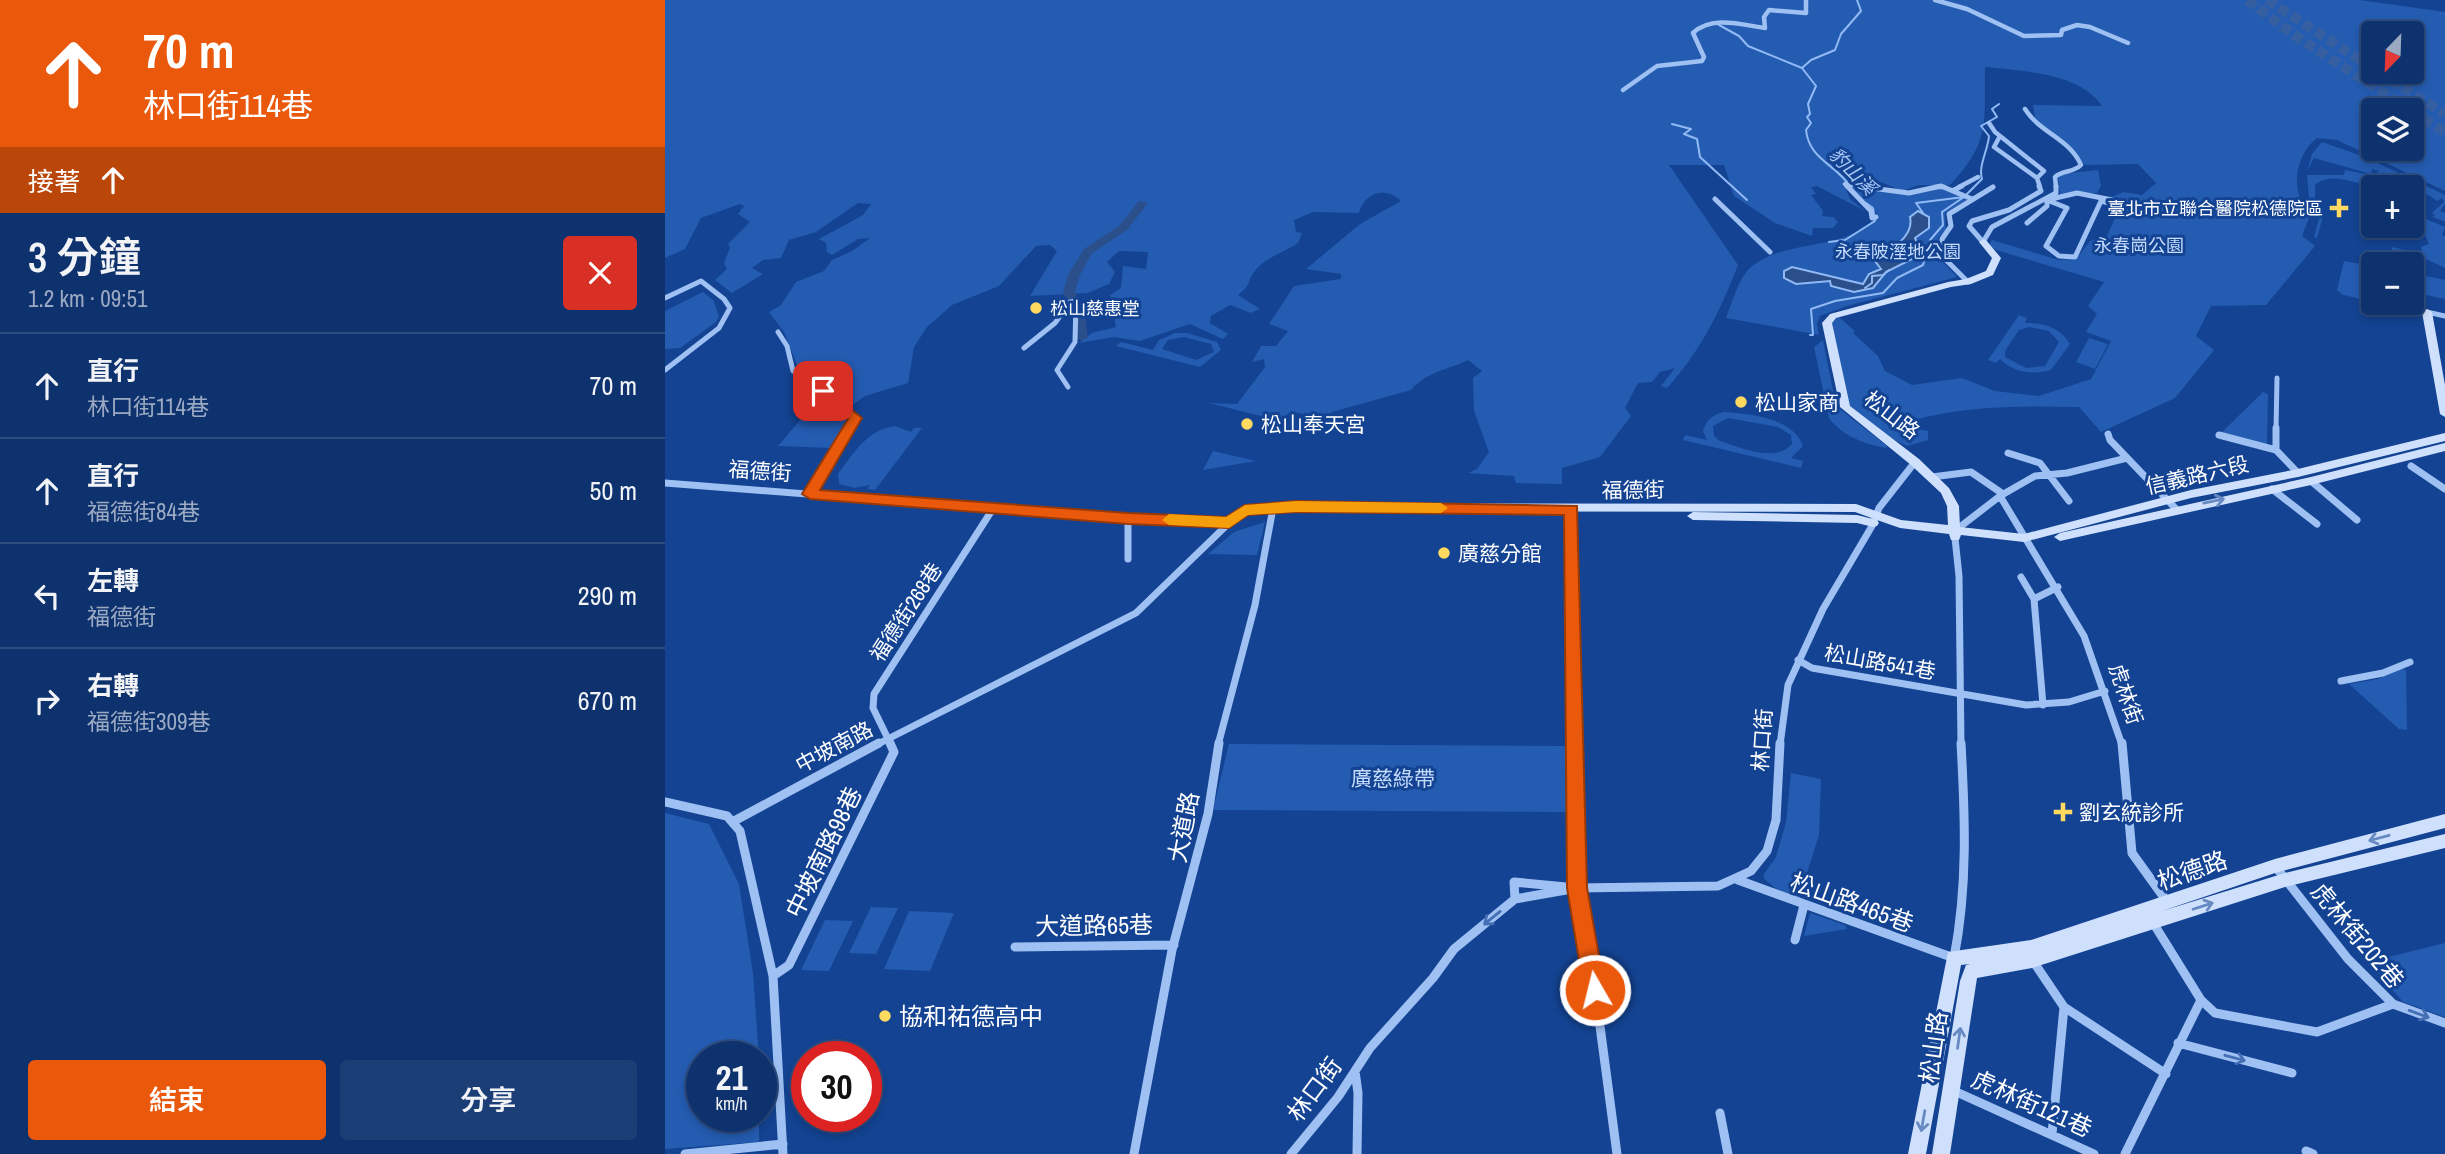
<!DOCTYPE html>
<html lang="zh-TW">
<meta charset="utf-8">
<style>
:root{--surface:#0e326e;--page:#1c3e76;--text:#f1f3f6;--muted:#9baac2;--line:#2e4d81;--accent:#ea580c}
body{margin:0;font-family:"Archivo Narrow","Noto Sans TC",sans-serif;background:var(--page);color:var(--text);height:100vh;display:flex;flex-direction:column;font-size:26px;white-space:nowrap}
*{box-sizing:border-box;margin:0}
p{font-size:23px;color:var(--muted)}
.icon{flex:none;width:38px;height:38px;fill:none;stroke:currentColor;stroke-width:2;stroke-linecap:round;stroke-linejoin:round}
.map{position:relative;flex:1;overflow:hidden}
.sheet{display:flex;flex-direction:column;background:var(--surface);width:665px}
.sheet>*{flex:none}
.hud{background:#ea580c;color:#fff;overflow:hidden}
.needle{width:46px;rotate:203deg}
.buttons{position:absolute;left:1696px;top:21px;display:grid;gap:14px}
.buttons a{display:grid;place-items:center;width:63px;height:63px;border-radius:7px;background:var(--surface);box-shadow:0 4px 10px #0003,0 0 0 2px var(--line);font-size:35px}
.speed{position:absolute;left:21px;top:1041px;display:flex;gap:14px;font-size:35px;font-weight:700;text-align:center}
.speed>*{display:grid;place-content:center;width:91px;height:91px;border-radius:50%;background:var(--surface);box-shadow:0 4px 10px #0003,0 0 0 2px var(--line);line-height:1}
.speed small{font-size:18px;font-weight:400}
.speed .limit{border:10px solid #d22;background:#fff;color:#111}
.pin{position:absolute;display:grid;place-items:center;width:60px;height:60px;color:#fff;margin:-30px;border-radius:14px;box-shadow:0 4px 10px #0006}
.me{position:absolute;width:77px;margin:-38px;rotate:352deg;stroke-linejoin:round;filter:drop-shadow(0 0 5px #0008)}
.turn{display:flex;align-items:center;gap:24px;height:147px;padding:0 28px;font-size:32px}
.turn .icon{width:91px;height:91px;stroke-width:2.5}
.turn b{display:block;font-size:49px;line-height:60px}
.then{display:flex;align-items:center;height:66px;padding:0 28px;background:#0003;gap:14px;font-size:26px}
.round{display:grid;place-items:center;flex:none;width:74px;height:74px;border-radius:7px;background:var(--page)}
.headline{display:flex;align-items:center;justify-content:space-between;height:119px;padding:0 28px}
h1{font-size:42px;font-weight:600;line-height:52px}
.button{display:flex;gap:14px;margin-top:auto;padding:14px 28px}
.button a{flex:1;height:80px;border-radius:7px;background:var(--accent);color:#fff;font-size:28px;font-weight:600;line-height:80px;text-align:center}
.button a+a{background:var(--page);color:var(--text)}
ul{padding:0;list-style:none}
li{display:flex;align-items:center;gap:21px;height:105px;padding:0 28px;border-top:2px solid var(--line)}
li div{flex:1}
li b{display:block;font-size:26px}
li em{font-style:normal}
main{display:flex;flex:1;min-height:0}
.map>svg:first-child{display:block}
</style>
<main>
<section class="sheet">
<div class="hud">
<div class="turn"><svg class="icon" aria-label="ahead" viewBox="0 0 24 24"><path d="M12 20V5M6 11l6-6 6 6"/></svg><div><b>70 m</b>林口街114巷</div></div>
<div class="then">接著<svg class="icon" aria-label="ahead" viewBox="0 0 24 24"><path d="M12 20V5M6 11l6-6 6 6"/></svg></div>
</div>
<div class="headline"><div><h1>3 分鐘</h1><p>1.2 km · 09:51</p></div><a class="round" style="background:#d93025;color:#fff"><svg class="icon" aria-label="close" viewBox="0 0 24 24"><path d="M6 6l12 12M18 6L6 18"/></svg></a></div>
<ul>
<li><svg class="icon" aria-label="ahead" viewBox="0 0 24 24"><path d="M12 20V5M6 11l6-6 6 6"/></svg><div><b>直行</b><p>林口街114巷</p></div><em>70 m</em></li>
<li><svg class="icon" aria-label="ahead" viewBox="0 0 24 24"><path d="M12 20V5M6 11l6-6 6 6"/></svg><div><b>直行</b><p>福德街84巷</p></div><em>50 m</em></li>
<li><svg class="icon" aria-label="left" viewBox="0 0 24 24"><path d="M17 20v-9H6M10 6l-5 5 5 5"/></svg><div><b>左轉</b><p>福德街</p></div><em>290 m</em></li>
<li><svg class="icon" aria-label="right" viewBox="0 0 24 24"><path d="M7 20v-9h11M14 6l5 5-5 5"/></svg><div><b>右轉</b><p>福德街309巷</p></div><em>670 m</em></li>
</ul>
<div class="button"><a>結束</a><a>分享</a></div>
</section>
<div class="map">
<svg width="1780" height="1154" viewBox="0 0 1780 1154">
<rect width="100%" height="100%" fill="#134392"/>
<path fill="#245cb1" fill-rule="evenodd" d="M0,0H1695L1780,12V191L1672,140L1652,138C1635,151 1627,177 1635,198C1638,205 1642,210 1644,218L1637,236L1650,246L1601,305L1546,306L1531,336L1549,350L1510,398L1436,432L1414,407C1357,406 1302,405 1246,421L1247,428L1263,431V440L1242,446L1218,434L1179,401L1164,323L1174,317L1190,331L1188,333L1213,356L1220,371L1247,385L1297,378L1330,391L1374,396L1426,379L1446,341L1421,332L1432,314L1423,306L1439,282L1331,250L1324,245L1327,240L1394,260L1411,259L1425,241L1442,236L1455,207L1447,197L1458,192L1477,195L1491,183L1473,164L1420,165L1370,118L1368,105L1437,106C1415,73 1358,71 1320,67C1319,124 1326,141 1285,185H1254L1237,191L1216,182L1179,184L1185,199L1200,211L1152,186L1146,187L1151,194L1146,195L1158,211L1157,216L1168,217L1173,222L1168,228H1148L1147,236L1110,223L1069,196L1059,165H1004L1073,265C1055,311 1036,351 1002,388L996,386L1010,368L995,372L987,382L973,383L960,408L966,416L935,457L897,468V484L851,483L849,476L803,473L812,469L824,452L809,411L808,378L817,371L803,360C782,370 761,372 746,390L667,412L657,427L646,428L654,418L626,411L616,421L544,403L572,404L600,367L599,359L587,362L596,346H611L623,331L604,324L629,286L676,279V274L641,269L695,224L736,201C722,186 699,192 694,213L648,212L629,220L631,232L637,233L633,243C619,253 600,257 589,272C581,283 588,283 573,295L595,309L586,313L565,305L546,316L545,323L563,334L558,339L525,324L475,341L449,337L414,343L427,333L451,327L445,295L456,288L458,266L481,269L483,252L454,251L442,262L450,272L444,284L423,293L365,296L392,251L385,245L371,246L334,286L287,305L262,327L249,347L243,383L200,396L185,407L164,389L180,377L167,372L151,380L134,370L119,332L104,312L116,305L131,282L159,271L167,260L187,251L205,238L193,239L167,255L162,252L161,243L154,239L198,215L206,204L193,203L151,232L124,240L116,258L98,260L87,268L98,274L67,293L50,280L62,269L59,263L65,248L63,244L85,222L73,214L79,206L75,204L36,218L20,249L0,258ZM1708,33H1746V72H1708ZM1708,110H1746V149H1708Z
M1657,142L1700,157L1780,195V204L1775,211L1780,213V222L1768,217L1770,215L1767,213L1779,202L1777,198L1772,201C1752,185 1730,189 1717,178L1714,179L1734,187C1725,186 1716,189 1707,187C1686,182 1665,172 1650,185V200L1658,216L1652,238L1649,237L1654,219L1644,199L1642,175H1679L1680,170L1700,174L1711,183L1707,176L1714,171L1707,169L1706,174L1649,158L1642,171L1647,154Z
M1433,170L1436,186L1432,193L1395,194L1393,178L1396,174Z
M1184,186L1238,194L1279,188L1303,199L1280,213L1281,230L1273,238L1275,259L1292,277L1182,306L1155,316L1152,324L1154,335L1061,318C1067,303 1073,280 1084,269C1117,237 1187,253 1212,214Z
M1747,213L1780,227L1777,236H1780V268L1748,253L1727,250V247L1757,254L1756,247L1764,244L1761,237L1741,226H1746Z
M1679,261L1708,266V302L1671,293L1677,294L1672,290Z
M1747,273L1780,280V299L1756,294L1757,309L1712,303H1746Z
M38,292L48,300L54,316L51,322L15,348L0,349V311Z
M1354,315L1362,318L1360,323C1379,323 1395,327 1405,344L1386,370C1369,375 1348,373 1335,359L1331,363L1323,360ZM1364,327L1384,331L1394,342L1380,366L1361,368L1340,357V351L1354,330Z
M510,333H522L552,342L556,350L535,367L451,346L456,342L488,350L494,340ZM519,337L546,344L549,352L531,360L497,349L503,340Z
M1424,338L1443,344L1430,369L1411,362Z
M1158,340L1171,406L1222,446L1221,448C1200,444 1177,436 1164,418L1149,347Z
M1598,392L1603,394L1602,447L1554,435Z
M159,397L183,420L166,448L113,446L153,399Z
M1059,412C1087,414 1128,418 1138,446L1126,458L1138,461L1136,468L1018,440L1020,435L1042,440L1038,431C1042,419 1047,415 1059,412ZM1063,418L1113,427L1126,435L1127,444C1111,463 1076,448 1055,441L1049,436L1048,426Z
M230,426L246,432L249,428H257L210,490L202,489L205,485L190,488L174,484L173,474C189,453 201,430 230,426Z
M548,451L591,461L538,470Z
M600,522L592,555L543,554L569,532Z
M1737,669L1741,670L1742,730L1734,729L1684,684L1713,679Z
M564,744L901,746V812L548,810Z
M1126,773L1156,779L1154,835L1134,898L1113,890L1099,879V874L1111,857L1121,822Z
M0,813L44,824L74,884L88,973L94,1057H37V1116L94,1117V1142L0,1149Z
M206,907L233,908L211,954L184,953Z
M244,911L289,913L265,971L219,969Z
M1145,913L1180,925L1182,929L1139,936Z
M160,920L188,921L164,971L136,970Z
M1780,943V1017L1738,1002L1703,962Z"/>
<path fill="#2b4f8a" stroke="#91baf5" stroke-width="2" d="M1253,211L1264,217V228L1250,238L1254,247L1249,258L1221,272L1208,288L1189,292L1166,286L1165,281L1131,284L1119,278V271L1127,267L1198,284L1204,274L1216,269L1210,261C1220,251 1250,239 1245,217Z"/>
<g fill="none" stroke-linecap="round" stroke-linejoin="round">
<path stroke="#91baf5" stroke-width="2" d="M1054,25L1074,36L1083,46L1137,68
M1137,68L1151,86L1143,104L1145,114L1142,117L1146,123L1141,130C1144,159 1170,164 1185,186
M1137,68L1146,60L1170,50L1176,34L1196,11L1192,0
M1007,124L1026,129L1019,134L1032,139L1035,157L1082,200
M1258,213L1251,203L1299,197L1317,179C1313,166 1323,150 1324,136L1316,126L1332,117L1327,109L1334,104
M1164,242L1180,240L1210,221L1208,208L1201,203
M1200,288L1207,283V276L1218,275L1224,270
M1145,335H1148L1146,309L1170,301L1218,293L1232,278L1258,265L1265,240L1278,225L1277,212L1299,197"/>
<path fill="#2b4f8a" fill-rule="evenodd" d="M474,201L483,203L462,230L427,253L415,275L410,292L414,300L412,303H404L398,292L403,275L419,249L454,226Z
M414,309L420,313L423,337L417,341L411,337L408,313Z"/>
<path stroke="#365fa2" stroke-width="10" stroke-dasharray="10 4.5" stroke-linecap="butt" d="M1582,0L1635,39L1745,110
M1602,0L1708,68
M1713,72L1780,114
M1746,111L1780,132"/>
<path stroke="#9fc0f2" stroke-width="4.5" d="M1270,0L1302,9L1359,36L1396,35L1397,30L1412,25L1425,27L1463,43
M958,90L992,66L1037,61L1039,57L1028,33C1047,15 1077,25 1100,28L1099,17L1104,10L1141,13V0
M1360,109C1375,133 1405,139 1416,165C1408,173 1397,170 1390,177L1391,187
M1324,123L1330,132L1379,171L1372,178L1375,187
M1335,136L1329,147L1372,178
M1183,187L1180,184L1204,187
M1270,187H1279
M1294,187L1313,177"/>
<path stroke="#9fc0f2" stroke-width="5" d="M1182,186L1206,211L1207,218L1211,217
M1191,186L1244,193L1276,186L1307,199
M1374,186L1376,191L1344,210L1307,221L1304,226L1318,242L1327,227L1391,193V186
M1289,190L1297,186
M1412,193L1447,200L1444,203L1436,201L1410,257L1394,256L1381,246L1402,208L1382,200Z
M1050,199L1105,252
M1362,223L1382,206V200
M1303,282L1277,256V239L1286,226L1284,214L1328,187
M0,298L36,281L59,299L65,308L54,328L0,370
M1762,312L1780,316
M113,332L122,346L128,371L171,400L190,418L183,430
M359,348L390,323L405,302L411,301L410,342L392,370L403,387
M1611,430L1612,378"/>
<path stroke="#9fc0f2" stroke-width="7" d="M1611,428V450L1633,473
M1443,434L1445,440L1511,509
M1554,435L1611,450
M1343,453L1375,463L1404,501
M1746,466L1780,489
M1267,477L1306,472L1338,494
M1646,481L1692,520
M0,483L463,519L564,523
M1607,489L1652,524
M144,494L184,428
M1335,496L1419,636L1457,745
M907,510L910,745
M463,519V559
M1291,530L1335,496L1370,476L1402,473L1462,458
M1290,538L1294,576L1296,745
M1356,577L1369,599L1378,705
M1369,599L1393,587
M1133,660L1147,668L1361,705L1404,702L1440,691
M1676,681L1718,673L1745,662
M211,745L471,613L564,523
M226,745L208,708L209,694L329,507
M553,745L590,605L608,508
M1115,745L1123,685L1158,609L1207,526L1214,508L1250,462"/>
<path stroke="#9fc0f2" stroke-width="9" d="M910,743L912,888L927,966L952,1154
M1457,743L1467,853L1503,903
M0,802L62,816L75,831L108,976L118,1154
M71,820L214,743
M1610,866L1683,959L1728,1004L1780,1023
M1073,880L1289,958C1303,886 1300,816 1296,743
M850,899L849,882L912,888L1053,886L1086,871L1102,851L1111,820L1115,743
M1130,940L1139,905
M350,947L509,945
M1368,961L1399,1007L1501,1074
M108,976L124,965L229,752L225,743
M1536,1000L1550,1013L1652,1032L1728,1004
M1513,1043L1627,1073
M690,1071L693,1093L692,1154
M1287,1090L1429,1154
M1055,1113L1063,1154
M1387,1134L1399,1007
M1641,1151L1648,1154
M20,1154L118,1144
M469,1154L507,950L543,814L554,743
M626,1154L673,1097L705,1048L768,978L789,949L850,899L901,890
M1460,1154L1536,1000L1487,921"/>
<path fill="#cee0fc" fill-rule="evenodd" d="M1318,239L1321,240L1336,258L1328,275L1306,284L1286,287L1171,318L1167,323L1185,406L1254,459L1284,488L1294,506L1295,527L1359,534L1526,490L1633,469L1780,433V441L1633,477L1526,498L1359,542L1296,535L1294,540H1286L1284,534L1235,528L1212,520L1214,523L1212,526L1208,527L1192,523L1028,520L1022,516L1028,512L1192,515L1212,520L1190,512L631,511L583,514L564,527L558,523L576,507L580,506L631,503L1191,504L1236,520L1283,525L1282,506L1276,493L1246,465L1175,407L1157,323L1165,314L1283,282L1301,279L1321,271L1327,258L1314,242Z
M1762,309L1767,312L1780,385V417L1775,414L1757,312Z
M1780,443V451L1646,485L1395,541L1389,537L1395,533L1646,477Z
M1780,814V828L1610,873L1497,911L1620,873L1780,834V848L1620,887L1367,968L1312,978L1285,1154H1267L1295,981L1301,965L1305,964L1296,965L1261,1154H1243L1283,952L1366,940L1610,859Z"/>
</g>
<defs><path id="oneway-shaft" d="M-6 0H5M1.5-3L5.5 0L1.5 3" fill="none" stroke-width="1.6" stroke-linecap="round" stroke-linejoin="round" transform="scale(1.75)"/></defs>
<g stroke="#678ac2">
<use href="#oneway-shaft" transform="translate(1549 501) rotate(-12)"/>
<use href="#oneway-shaft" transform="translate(1714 838) rotate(165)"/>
<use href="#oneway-shaft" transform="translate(1538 906) rotate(-18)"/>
<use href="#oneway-shaft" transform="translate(1294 1038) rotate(-82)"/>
<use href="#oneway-shaft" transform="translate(1258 1121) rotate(100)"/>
</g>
<g stroke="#446fb4">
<use href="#oneway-shaft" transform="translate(827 918) rotate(141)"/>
<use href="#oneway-shaft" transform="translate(1754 1014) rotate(20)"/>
<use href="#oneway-shaft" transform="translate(1570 1058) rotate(15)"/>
</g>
<path fill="#ea580c" stroke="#983908" stroke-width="2" d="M158,387L197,418L155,490L463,513L561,517L580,505L631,501L912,506L922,888L940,990L937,997L930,1000L922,997L919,990L902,888L899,515L631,512L583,515L564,528L463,524L145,499L137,494L183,419L153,394L151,391Z"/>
<path fill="#f59e0b" d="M631,501L776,503L783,508L776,513L631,512L583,515L564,528L504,525L497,520L504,514L561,517L580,505Z"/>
<g fill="#ffd960" stroke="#134392" stroke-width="2.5">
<path d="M1670.5 197.5h7v7h7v7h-7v7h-7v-7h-7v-7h7z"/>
<circle cx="371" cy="308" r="7"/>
<circle cx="1076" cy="402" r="7"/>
<circle cx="582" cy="424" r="7"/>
<circle cx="779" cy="553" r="7"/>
<path d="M1394.5 801.5h7v7h7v7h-7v7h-7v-7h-7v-7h7z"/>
<circle cx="220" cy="1016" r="7"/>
</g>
<g text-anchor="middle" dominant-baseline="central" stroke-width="6" stroke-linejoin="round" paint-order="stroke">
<g font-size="18" fill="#fff" stroke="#134392" text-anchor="end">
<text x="1658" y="208">臺北市立聯合醫院松德院區</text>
<text x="385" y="308" text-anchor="start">松山慈惠堂</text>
</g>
<g font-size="18" fill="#c6dcfd" stroke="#134392">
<text x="1474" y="245">永春崗公園</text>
<text x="1233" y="251">永春陂溼地公園</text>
</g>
<g font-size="19" font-style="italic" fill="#abcbf9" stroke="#134392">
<text transform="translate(1188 171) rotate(45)">豹山溪</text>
</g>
<g font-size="21" fill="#fff" stroke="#134392" text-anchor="start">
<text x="1090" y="402">松山家商</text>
<text x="596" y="424">松山奉天宮</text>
<text x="793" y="553">廣慈分館</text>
<text x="1414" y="812">劉玄統診所</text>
</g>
<g font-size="21" fill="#fff" stroke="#134392">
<text transform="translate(1227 415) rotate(38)">松山路</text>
<text transform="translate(95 471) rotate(4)">福德街</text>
<text transform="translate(1532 475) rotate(-13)">信義路六段</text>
<text transform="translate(968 490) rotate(-1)">福德街</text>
<text transform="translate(241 612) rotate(-57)">福德街268巷</text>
<text transform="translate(1215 662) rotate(10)">松山路541巷</text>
<text transform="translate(1461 694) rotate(71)">虎林街</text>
<text transform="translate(1097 740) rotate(-86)">林口街</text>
<text transform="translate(169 747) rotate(-28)">中坡南路</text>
</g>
<g font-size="21" fill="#c6dcfd" stroke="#134392">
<text x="728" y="778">廣慈綠帶</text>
</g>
<g font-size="24" fill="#fff" stroke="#134392">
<text transform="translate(518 827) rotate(-79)">大道路</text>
<text transform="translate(158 852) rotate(-64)">中坡南路98巷</text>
<text transform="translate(1527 870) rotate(-19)">松德路</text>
<text transform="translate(1187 902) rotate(20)">松山路465巷</text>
<text transform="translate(429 925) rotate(-1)">大道路65巷</text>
<text transform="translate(1693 935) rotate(50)">虎林街202巷</text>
<text transform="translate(1268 1047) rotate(-82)">松山路</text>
<text transform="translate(649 1089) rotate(-53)">林口街</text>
<text transform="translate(1367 1103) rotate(24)">虎林街121巷</text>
</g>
<g font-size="24" fill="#fff" stroke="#134392" text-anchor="start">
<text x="234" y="1016">協和祐德高中</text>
</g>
</g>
</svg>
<div class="buttons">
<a><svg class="needle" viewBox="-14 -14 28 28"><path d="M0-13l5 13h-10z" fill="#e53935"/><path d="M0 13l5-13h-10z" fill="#9baac2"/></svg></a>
<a><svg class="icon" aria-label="layers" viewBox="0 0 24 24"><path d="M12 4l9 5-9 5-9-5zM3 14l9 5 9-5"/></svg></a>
<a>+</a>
<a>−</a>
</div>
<div class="speed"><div>21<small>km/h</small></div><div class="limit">30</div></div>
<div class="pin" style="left:158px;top:391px;background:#d93025"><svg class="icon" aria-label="arrive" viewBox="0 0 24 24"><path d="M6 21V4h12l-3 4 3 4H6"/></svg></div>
<svg class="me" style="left:930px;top:990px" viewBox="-20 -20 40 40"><circle r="17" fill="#ea580c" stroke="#fff" stroke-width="3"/><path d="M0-11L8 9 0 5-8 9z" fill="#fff"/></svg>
</div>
</main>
